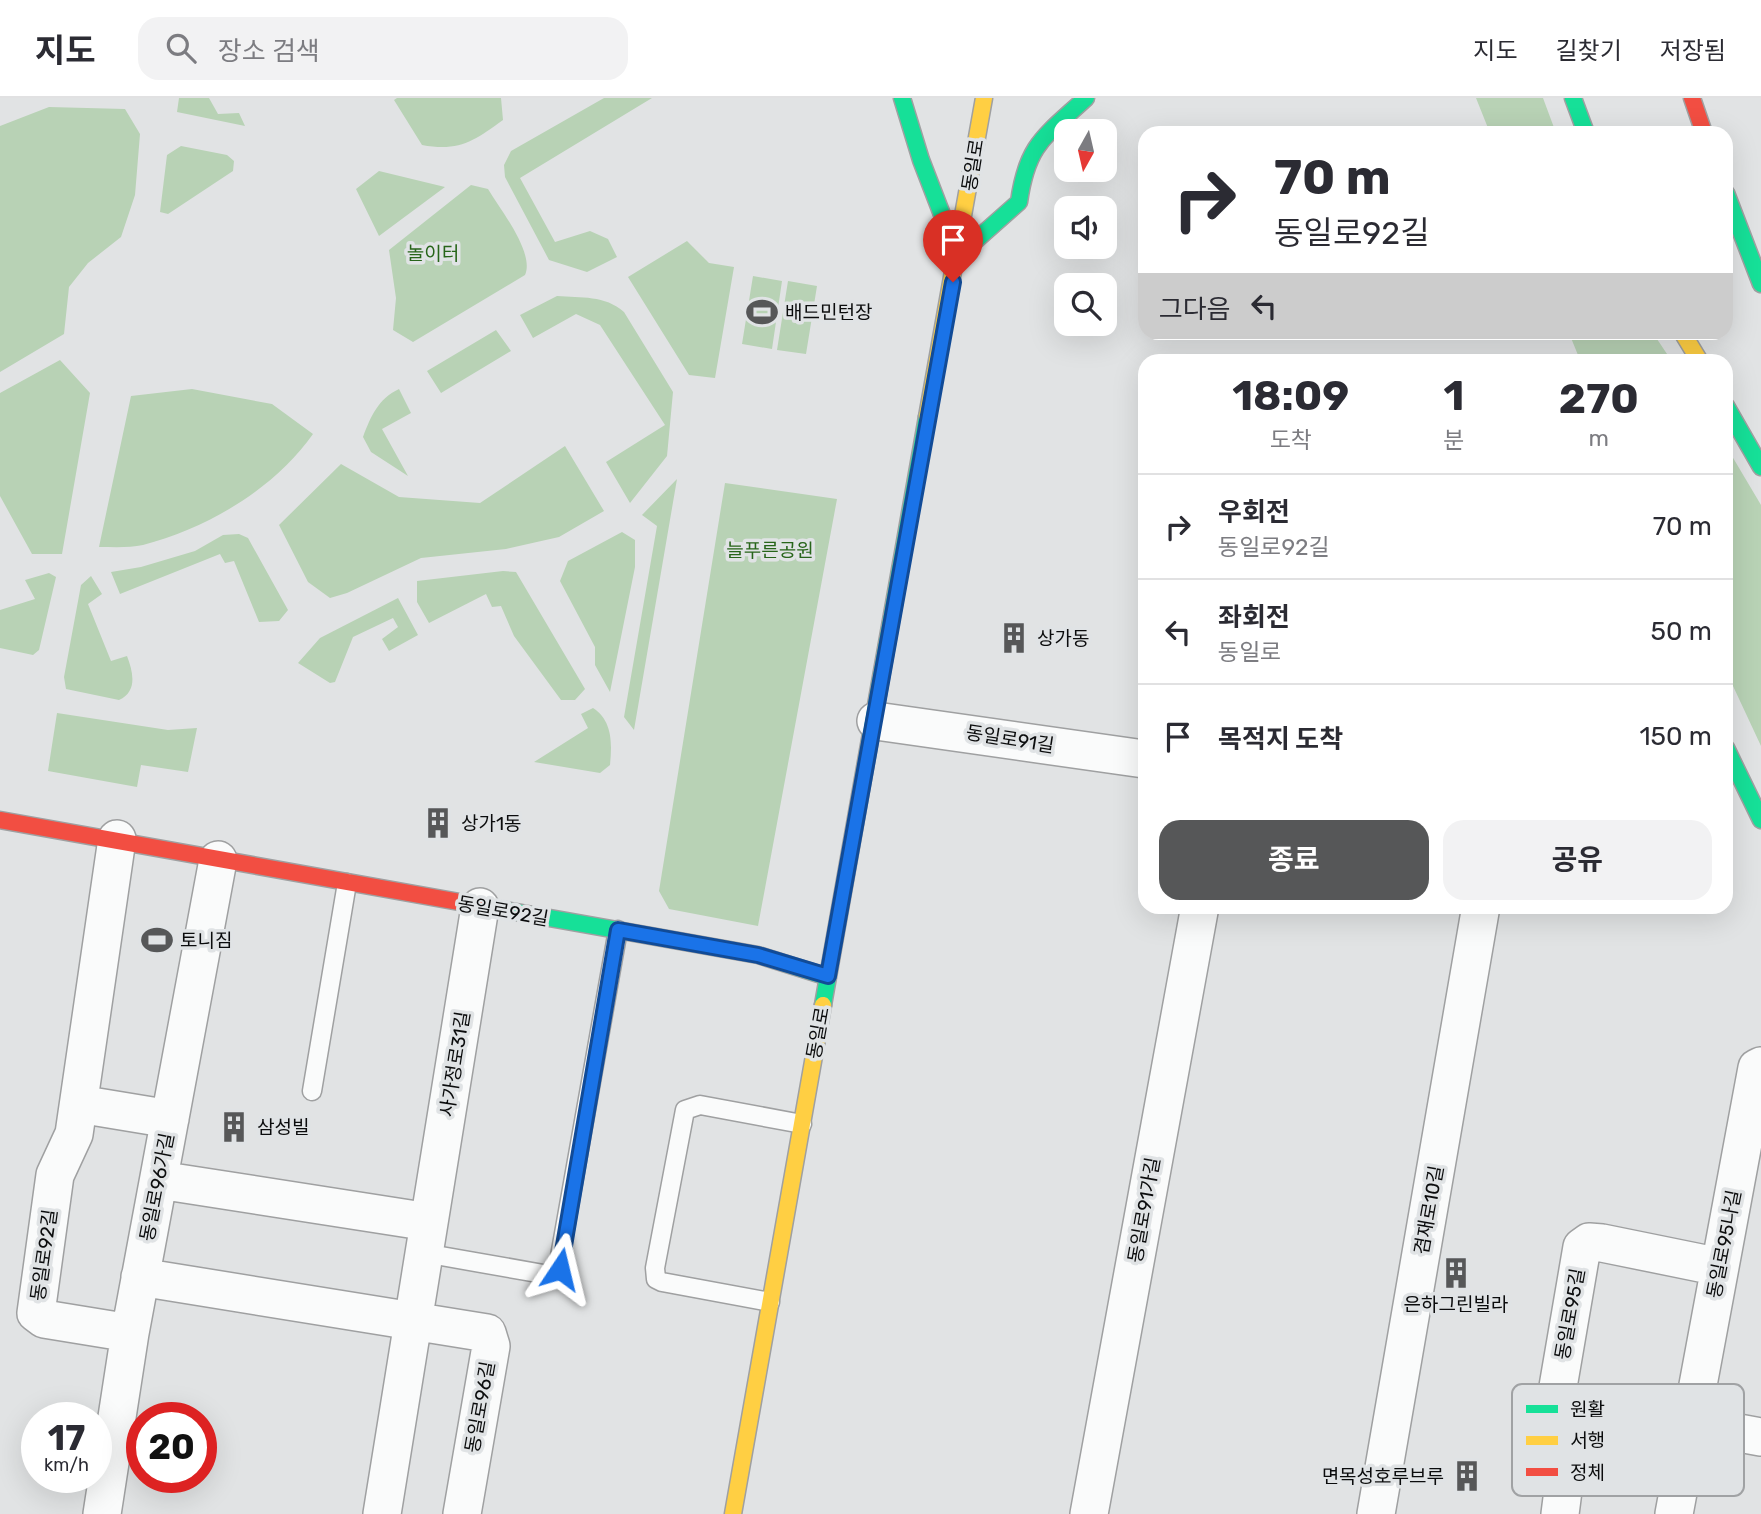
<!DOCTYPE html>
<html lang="ko">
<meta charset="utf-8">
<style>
:root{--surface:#fff;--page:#f2f2f3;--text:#2b2b33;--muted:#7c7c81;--line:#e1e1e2;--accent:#565758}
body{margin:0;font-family:Rubik,"Noto Sans KR",sans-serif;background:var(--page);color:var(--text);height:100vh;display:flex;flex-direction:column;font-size:26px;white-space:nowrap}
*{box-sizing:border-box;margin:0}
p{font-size:23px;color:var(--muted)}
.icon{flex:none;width:38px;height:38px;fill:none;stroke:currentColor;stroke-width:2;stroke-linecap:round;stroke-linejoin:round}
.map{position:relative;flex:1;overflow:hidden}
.details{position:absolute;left:1138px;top:256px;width:595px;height:560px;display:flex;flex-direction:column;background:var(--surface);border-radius:21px;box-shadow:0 7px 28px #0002}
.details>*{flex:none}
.banner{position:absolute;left:1138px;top:28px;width:595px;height:214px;border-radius:21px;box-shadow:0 7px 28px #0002;background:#fff;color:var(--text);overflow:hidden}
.needle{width:46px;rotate:188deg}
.tools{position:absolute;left:1054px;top:21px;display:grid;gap:14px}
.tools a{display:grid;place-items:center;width:63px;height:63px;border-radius:14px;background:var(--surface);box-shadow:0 7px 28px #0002;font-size:35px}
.speed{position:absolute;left:21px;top:1304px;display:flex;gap:14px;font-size:35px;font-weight:700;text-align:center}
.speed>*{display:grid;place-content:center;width:91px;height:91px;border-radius:50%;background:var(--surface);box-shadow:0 7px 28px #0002;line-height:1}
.speed small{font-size:18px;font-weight:400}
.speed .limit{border:10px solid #d22;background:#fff;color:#111}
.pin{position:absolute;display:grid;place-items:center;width:60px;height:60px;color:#fff;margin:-72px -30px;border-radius:50% 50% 50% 0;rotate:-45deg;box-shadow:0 0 7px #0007}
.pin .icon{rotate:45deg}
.me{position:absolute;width:77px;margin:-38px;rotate:10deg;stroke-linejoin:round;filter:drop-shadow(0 0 5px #0008)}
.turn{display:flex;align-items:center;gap:24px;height:147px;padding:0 21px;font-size:32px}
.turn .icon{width:91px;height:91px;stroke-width:2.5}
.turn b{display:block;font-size:49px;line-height:60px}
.then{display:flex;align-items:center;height:66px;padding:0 21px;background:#0003;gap:14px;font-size:26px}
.eta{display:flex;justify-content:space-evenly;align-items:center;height:119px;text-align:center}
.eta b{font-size:42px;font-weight:700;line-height:49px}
.button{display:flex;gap:14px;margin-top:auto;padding:14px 21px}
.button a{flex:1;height:80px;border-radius:21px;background:var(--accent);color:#fff;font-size:28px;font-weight:700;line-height:80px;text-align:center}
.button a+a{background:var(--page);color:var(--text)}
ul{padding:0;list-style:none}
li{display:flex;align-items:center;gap:21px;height:105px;padding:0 21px;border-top:2px solid var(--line)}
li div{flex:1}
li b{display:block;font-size:26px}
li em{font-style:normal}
header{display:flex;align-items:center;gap:42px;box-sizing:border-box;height:98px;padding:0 35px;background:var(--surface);border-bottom:2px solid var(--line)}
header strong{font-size:33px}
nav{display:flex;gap:38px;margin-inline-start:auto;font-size:24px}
.search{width:490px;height:63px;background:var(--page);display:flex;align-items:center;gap:18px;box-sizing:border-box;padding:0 24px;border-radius:21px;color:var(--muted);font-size:26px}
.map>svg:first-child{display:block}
</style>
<header>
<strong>지도</strong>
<div class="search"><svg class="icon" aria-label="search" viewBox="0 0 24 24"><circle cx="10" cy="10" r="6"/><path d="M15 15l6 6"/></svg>장소 검색</div>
<nav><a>지도</a><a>길찾기</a><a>저장됨</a></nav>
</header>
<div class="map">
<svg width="1761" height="1416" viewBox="0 0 1761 1416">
<rect width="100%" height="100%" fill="#e1e3e4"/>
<path fill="#b8d2b5" d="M179,0H209L218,16L239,15L245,28L177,14Z
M397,0H501L503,22C474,43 459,54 422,47L394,2Z
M604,0H652L520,80L555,144L590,133L608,141L617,159L587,174L549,162L505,79L504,67L511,53Z
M1476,0H1543L1556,35H1490Z
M49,9L125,11L140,36L135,97L121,139L88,165L69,189L64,236L0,274V28Z
M181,48L227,57L234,63L233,73L168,116L160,114L167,57Z
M379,73L445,89L379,138L356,91Z
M471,87L488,91C500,111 535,155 525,177L413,244L393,232L396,200L389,152Z
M687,143L709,165L734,169L715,280L689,277L628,179Z
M753,178L782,183L772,251L742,246Z
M788,183L817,188L806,256L777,252Z
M557,198C581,200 605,197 624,214L673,294L667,358L630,405L606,364L665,327L600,227L576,216L533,240L520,217Z
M496,232L511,253L441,295L427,273Z
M1569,235H1653L1671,262H1580Z
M60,262L90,295L62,456H32L0,398V295Z
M192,291L272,306L313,336C274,391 208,430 143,447C130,450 113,449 99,449L131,298Z
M399,291L411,315L382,331L408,378L371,354L363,339C371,318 378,301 399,291Z
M565,348L604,413L559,439L506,451L421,460L347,495L330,500L308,484L279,427L341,366L399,399L480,405Z
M1726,348L1761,407V648L1726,573Z
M677,381L634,632L624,619L657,428L642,417Z
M725,385L837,401L758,828L669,811L659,793Z
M622,434L635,442V469L610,594L595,567V549L560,483L568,463Z
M239,436L248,440L288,512L279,523L259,524L234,463L225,465L220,456L120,496L111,474L141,469L195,453L223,437Z
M503,473L516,474L585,591L575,602H561L514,538L501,508L492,509L486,496L429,525L417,504V483Z
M49,475L56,479L39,552L33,557L0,550V512L35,501L25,482Z
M91,478L102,496L88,506L111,563L127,558C133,574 138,593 119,602L66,591L64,579L81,487Z
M398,500L418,537L389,553L382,541L398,529L393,520L353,539L335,584L330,585L298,565L320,540Z
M593,610C613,623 612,646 610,667L600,675L534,664L588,630L581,616Z
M57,615L168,632L197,630L188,674L141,667L137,689L48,673Z"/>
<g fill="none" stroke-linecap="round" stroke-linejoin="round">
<defs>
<path id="lane" d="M312,993L347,785
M424,1155L549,1177L557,1175L618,832
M770,1204L662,1184L656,1181L655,1170L685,1012L700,1007L802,1026"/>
<path id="street" d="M876,623L1144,661
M117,741L74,1036L55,1077L36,1215L44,1221L130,1235
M79,1006L170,1021
M159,1082L429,1124
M140,1179L487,1235L491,1248L462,1416
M1690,1326L1761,1339
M102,1416L130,1235L218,762
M382,1416L480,809
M1089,1416L1200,808
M1376,1416L1481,808
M1560,1416L1565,1377L1550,1366L1547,1353L1582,1149L1589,1144L1602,1145L1720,1169
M1674,1416L1757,970L1761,968"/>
<path id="fast" d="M902,0L921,62L958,158L1019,104C1027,46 1045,38 1086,0
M1573,0L1586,35
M1726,95L1761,186
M1726,308L1761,369
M1726,650L1761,722
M493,810L758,857L828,879
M823,907L927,319"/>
<path id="slow" d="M1682,234L1699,262
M927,319L984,0
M733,1416L823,907"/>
<path id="jam" d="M1692,0L1704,35
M0,722L493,810"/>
</defs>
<use href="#lane" stroke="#9fa0a1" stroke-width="21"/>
<use href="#street" stroke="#9fa0a1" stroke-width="40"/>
<use href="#fast" stroke="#9fa0a1" stroke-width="19"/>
<use href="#slow" stroke="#9fa0a1" stroke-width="19"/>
<use href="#jam" stroke="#9fa0a1" stroke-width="19"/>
<use href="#lane" stroke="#fafbfb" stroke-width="18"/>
<use href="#street" stroke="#fafbfb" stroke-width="37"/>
<use href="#fast" stroke="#16e098" stroke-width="16"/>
<use href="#slow" stroke="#ffcf43" stroke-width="16"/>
<use href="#jam" stroke="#f24e42" stroke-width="16"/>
</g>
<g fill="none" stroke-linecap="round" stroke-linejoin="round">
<defs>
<path id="route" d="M560,1171L618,832L758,857L828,878L953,184"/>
</defs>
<use href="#route" stroke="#114b97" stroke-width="18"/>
<use href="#route" stroke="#1a73e8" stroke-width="12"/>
</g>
<defs>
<symbol id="stadium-bare" viewBox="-9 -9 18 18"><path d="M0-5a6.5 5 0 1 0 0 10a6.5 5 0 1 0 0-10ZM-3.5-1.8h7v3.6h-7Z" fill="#565758" stroke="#e0e3e5" stroke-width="2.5" paint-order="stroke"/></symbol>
<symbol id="building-bare" viewBox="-9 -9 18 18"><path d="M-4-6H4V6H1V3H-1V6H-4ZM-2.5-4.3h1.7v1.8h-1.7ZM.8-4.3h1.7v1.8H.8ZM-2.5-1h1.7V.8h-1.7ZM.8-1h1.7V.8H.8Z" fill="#565758" stroke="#e0e3e5" stroke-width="2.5" paint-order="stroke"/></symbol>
</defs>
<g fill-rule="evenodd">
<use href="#stadium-bare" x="740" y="192" width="44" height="44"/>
<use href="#building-bare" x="992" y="518" width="44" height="44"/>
<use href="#building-bare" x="416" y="703" width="44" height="44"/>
<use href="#stadium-bare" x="135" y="820" width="44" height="44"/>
<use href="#building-bare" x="212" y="1007" width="44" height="44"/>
<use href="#building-bare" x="1434" y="1153" width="44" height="44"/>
<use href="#building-bare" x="1445" y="1356" width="44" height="44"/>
</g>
<g text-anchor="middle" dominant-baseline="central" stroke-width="7" stroke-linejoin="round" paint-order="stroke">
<g font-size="19" fill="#0b0c0d" stroke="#e0e3e5">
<text transform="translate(973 67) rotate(-81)">동일로</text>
<text transform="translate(1010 641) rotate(9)">동일로91길</text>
<text transform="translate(503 813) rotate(10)">동일로92길</text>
<text transform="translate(818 935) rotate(-80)">동일로</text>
<text transform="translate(455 966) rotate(-81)">사가정로31길</text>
<text transform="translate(157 1089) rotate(-79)">동일로96가길</text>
<text transform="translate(1144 1112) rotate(-80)">동일로91가길</text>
<text transform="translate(1429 1112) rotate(-80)">겸재로10길</text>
<text transform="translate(1724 1146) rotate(-79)">동일로95나길</text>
<text transform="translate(44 1157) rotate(-82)">동일로92길</text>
<text transform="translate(1570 1216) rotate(-80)">동일로95길</text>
<text transform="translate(480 1309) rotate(-80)">동일로96길</text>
</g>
<g font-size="19" fill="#27651a" stroke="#e0e3e5">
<text x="433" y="155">놀이터</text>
<text x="770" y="452">늘푸른공원</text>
</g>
<g font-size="19" fill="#0b0c0d" stroke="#e0e3e5" text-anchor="start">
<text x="785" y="214">배드민턴장</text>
<text x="1037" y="540">상가동</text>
<text x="461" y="725">상가1동</text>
<text x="180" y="842">토니짐</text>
<text x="257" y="1029">삼성빌</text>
<text x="1456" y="1206" text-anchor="middle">은하그린빌라</text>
<text x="1444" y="1378" text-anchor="end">면목성호루브루</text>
</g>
</g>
<rect x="1512" y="1286" width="232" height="112" rx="10" fill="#e0e3e5" stroke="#a0a2a4" stroke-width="2"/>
<rect x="1526" y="1307" width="32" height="8" fill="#16e098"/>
<rect x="1526" y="1338" width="32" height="9" fill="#ffcf43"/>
<rect x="1526" y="1370" width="32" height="8" fill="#f24e42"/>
<g font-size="19" fill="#0b0c0d">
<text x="1570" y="1318">원활</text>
<text x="1570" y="1349">서행</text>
<text x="1570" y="1381">정체</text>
</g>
</svg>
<div class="tools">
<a><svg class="needle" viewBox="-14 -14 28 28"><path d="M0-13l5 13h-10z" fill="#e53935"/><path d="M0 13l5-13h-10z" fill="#7c7c81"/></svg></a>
<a><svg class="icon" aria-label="sound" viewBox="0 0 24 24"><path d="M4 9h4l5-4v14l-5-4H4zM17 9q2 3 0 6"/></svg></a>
<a><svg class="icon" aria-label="search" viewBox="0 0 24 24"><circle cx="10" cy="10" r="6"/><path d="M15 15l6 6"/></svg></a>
</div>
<div class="speed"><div>17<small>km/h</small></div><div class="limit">20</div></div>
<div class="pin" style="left:953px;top:184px;background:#d93025"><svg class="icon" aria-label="arrive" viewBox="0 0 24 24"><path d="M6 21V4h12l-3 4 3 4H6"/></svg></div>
<svg class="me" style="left:560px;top:1171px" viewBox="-20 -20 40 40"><path d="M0-17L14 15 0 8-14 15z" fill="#1a73e8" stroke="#fff" stroke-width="4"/></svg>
<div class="banner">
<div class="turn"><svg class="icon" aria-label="right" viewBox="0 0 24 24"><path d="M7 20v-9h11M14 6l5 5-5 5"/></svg><div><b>70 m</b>동일로92길</div></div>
<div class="then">그다음<svg class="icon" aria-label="left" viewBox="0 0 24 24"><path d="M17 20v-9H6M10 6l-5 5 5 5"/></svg></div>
</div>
<section class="details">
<div class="eta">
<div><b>18:09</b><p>도착</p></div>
<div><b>1</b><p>분</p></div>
<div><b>270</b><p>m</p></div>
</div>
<ul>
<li><svg class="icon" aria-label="right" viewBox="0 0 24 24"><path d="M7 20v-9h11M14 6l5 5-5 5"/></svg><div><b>우회전</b><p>동일로92길</p></div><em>70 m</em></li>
<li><svg class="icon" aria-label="left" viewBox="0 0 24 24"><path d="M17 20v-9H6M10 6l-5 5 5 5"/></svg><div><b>좌회전</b><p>동일로</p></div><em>50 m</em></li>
<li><svg class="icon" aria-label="arrive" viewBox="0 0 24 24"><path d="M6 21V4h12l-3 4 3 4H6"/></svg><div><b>목적지 도착</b></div><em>150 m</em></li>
</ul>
<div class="button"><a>종료</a><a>공유</a></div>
</section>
</div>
